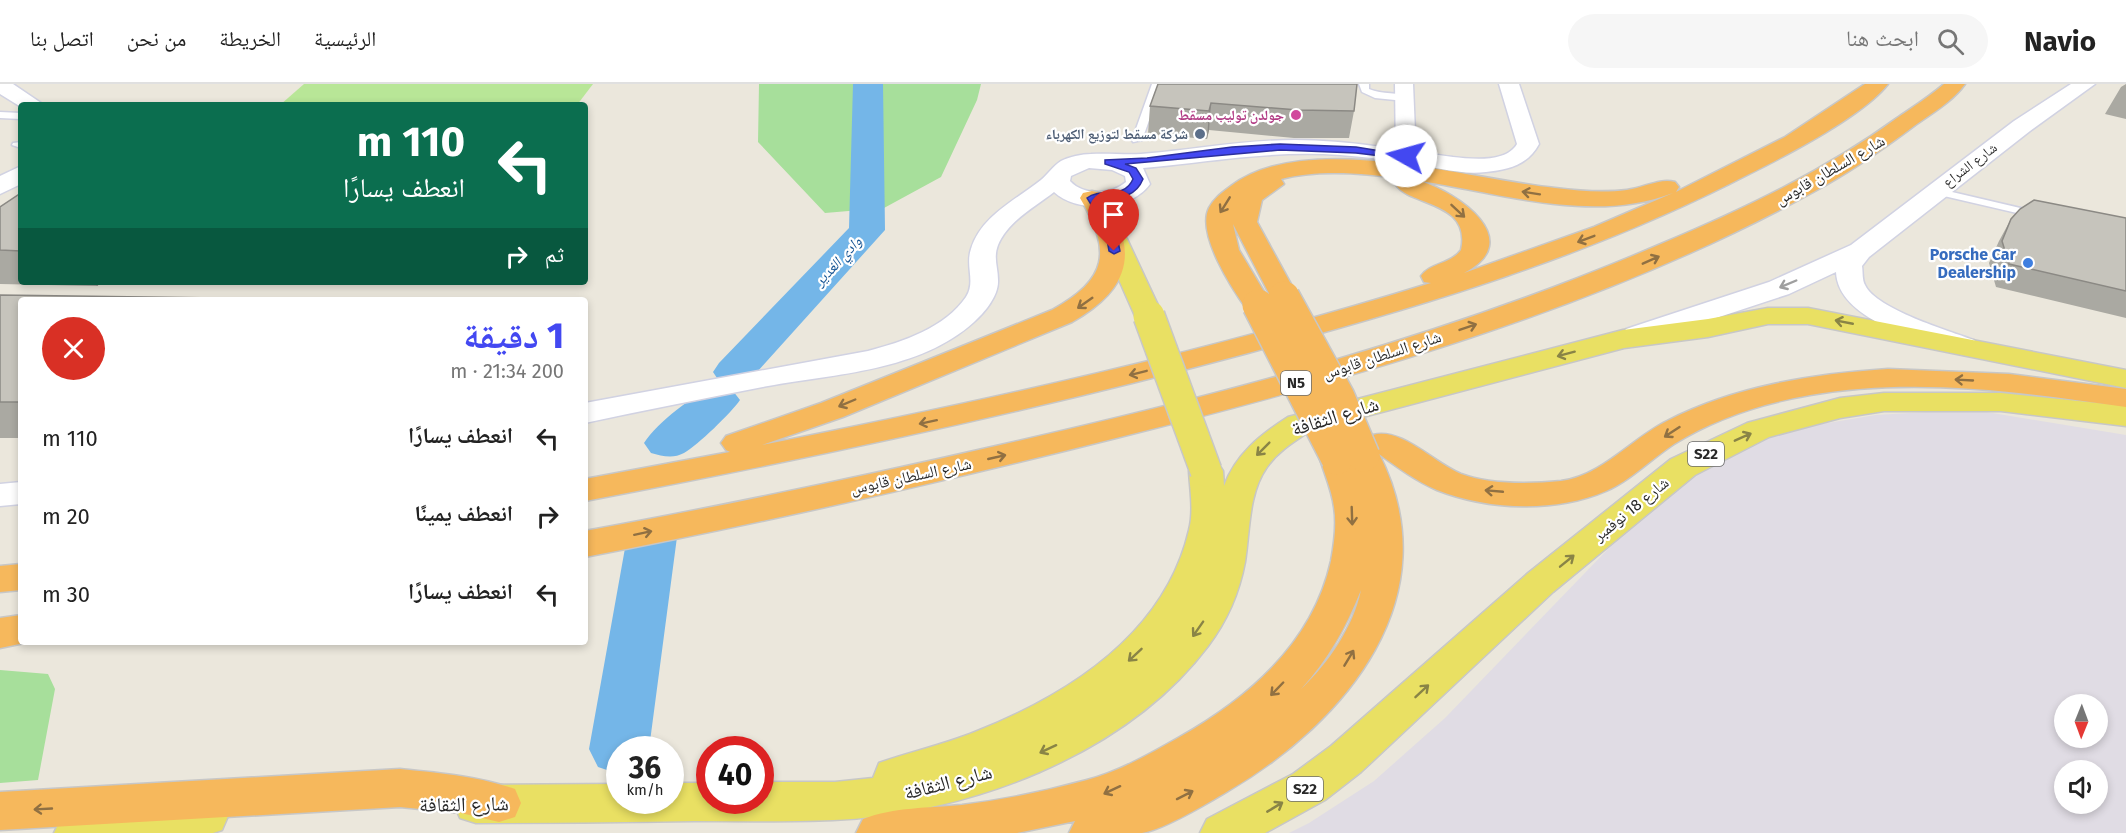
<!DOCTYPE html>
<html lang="ar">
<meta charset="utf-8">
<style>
:root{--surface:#fff;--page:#f6f6f6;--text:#222;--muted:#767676;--line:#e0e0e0;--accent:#4348f1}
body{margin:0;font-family:"Fira Sans","Noto Naskh Arabic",sans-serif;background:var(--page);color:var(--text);direction:rtl;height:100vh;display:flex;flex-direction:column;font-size:22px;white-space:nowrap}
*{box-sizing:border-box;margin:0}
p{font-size:20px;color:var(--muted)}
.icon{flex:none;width:33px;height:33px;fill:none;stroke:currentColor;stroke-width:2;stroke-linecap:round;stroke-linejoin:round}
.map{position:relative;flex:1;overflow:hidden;direction:ltr}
.panel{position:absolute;left:18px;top:213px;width:570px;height:348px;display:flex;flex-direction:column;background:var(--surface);border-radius:6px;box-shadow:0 3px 9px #0003;direction:rtl}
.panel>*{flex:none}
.hud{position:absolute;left:18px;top:18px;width:570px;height:183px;border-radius:6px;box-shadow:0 3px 9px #0003;direction:rtl;background:#0b6e4f;color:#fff;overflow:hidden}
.needle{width:39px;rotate:181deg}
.tools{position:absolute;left:2054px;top:610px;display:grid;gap:12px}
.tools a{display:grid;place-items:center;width:54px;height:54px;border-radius:50%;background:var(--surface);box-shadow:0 3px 9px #0003;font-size:30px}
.speed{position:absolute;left:606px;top:652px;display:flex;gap:12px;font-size:30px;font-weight:700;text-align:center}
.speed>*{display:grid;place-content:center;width:78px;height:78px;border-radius:50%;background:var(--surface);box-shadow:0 3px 9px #0003;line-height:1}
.speed small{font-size:15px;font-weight:400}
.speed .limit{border:9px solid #d22;background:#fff;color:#111}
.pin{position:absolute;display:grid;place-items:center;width:51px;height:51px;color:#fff;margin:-62px -26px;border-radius:50% 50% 50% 0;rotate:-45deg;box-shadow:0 0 6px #0007}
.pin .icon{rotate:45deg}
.me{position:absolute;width:66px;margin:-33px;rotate:277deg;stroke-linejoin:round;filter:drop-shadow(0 0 4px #0008)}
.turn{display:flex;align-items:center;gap:21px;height:126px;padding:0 24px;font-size:27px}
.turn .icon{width:78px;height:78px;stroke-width:2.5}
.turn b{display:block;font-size:42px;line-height:51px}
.then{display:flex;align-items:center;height:57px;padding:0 24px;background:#0003;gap:12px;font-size:22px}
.round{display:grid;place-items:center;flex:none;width:63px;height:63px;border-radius:32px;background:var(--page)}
.headline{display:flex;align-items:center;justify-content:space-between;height:102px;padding:0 24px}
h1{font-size:36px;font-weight:800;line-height:45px;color:var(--accent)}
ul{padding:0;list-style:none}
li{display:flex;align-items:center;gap:18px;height:78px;padding:0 24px}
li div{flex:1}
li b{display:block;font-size:22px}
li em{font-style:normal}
header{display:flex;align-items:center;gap:36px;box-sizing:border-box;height:84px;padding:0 30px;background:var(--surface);border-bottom:2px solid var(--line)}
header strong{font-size:28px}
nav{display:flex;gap:33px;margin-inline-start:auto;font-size:21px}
.search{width:420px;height:54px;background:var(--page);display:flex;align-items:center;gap:15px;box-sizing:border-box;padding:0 21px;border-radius:33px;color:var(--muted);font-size:22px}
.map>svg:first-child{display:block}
</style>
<header>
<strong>Navio</strong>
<div class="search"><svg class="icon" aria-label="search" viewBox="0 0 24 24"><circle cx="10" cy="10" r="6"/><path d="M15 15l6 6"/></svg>ابحث هنا</div>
<nav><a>الرئيسية</a><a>الخريطة</a><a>من نحن</a><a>اتصل بنا</a></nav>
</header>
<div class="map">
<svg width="2126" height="749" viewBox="0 0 2126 749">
<rect width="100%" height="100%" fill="#ebe7dc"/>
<path fill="#e0dce4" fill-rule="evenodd" d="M1944,327L1986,328L2126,351V749H1289L1309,739L1374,697L1445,634L1637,435L1699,382L1745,359L1792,345L1876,331ZM2064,621H2097V654H2064ZM2064,687H2097V720H2064Z"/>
<path fill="#a7df9b" d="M759,0H981L977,16L941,93L884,124L825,129L758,58Z
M0,586L48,590L55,605L38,696L0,699Z"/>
<path fill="#b8e697" d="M304,0H593L577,21H280Z"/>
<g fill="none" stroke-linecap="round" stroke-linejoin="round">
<path fill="#74b6e8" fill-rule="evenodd" d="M853,0H883L885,146L749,297L734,301L719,297L713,288L719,279L849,144Z
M718,303L733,307L740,316C731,329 698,361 684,369C673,375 662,372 651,369L644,359C658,338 694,309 718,303Z
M652,436L670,441L677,453L649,665L620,666L619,690L598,683L589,665L627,453L634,441Z"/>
<defs>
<path id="lane" d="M1152,0H1162L1142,56L1133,58L1132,56Z
M1359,0H1369V5C1382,11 1399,7 1410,14L1405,17L1375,14L1362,8Z
M0,28L21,29V35L0,34Z
M21,58V64L12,61L13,59Z
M1935,104L2042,129L2044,131L2038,134L1931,109L1930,107Z"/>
<path id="street" d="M1395,0H1413L1416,72L1413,76H1399L1396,72Z"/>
<path id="secondary" d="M0,0H13L44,21L21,23L0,10Z
M1499,0H1519L1539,60C1528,81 1508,86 1486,88C1460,91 1434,83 1408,79C1386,75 1363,73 1340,71C1273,66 1209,78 1143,84L1150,100C1131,127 1078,130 1054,108C1035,123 1008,137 998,161C993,174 998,183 998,196C999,212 984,229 974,238C920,287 835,290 768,302C707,314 646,326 585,339V319L868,267C902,258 945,244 966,213C976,198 965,182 971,165C981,132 1016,116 1041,96C1048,90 1053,82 1061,77C1069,73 1082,70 1091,70C1108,69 1125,71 1141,70C1193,66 1243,56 1295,56C1349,56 1400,66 1453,73C1472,75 1506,79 1517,60ZM1089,84L1112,86L1125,92L1126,98C1111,111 1084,112 1070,97L1071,92Z
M2071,0H2095L2030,47L1869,173L1862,182C1863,188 1862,196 1865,201C1876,225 1949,247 1974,256L1979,262L1974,268L1964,271L1954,268C1917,255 1838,235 1836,188L1789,210L1646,257L1636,260L1626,257L1622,251L1626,245L1769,198L1851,161L2014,37Z
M21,82V100L0,110V92Z
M21,398V420L0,422V400Z"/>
<path id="primary" d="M1114,147L1123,150L1127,155L1163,232L1159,238L1149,240L1139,238L1135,232L1101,155L1105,150Z
M1768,224H1808L2126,286V304L1808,240H1768L1708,253L1624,264L1310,347C1295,357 1278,367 1267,383C1248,410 1250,447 1245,478C1239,510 1227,537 1208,562C1125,672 967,730 833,736C787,738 740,737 694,737C621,738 549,739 476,739L460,734L454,720L460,706L476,701L620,700V717H670V699H710V717H760V698H835L873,694L879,679C910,668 943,661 975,648C1068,611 1165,550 1189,446C1194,427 1190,406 1189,387L1194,379L1206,376L1218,379L1223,387L1224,402C1236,370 1260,351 1288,333L1623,246L1708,235Z
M1884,309H2001L2126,322V342L2001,327H1884L1840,334L1769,353L1695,391L1553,508L1361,688L1325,716L1265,749H1200L1207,735L1293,690L1331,662L1527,490L1671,375L1747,339L1840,314Z
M206,712L222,718L228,732L222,746L213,749H54L61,735L77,729Z"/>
<path id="highway" d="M1865,0H1888C1863,32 1787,71 1749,90C1591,172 1420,223 1248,269C1029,328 807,375 585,417V395L730,368L726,366L721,359L726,352L821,319L1052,226C1108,195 1112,168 1080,114L1083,109L1092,107L1101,109C1140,166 1132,204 1072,238L843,333L762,361C987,317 1212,267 1431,199L1424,198L1421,192C1430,179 1451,180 1461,166C1472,117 1410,122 1396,101L1404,95C1365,89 1319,85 1281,95L1284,100L1262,116L1257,138L1298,213L1294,219L1284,221L1274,219L1233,140L1239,166L1272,221L1268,227L1258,229L1248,227C1233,206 1196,150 1209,124C1214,114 1223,108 1231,102C1306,45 1467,95 1555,104C1579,107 1603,109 1627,106C1644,104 1659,94 1675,98L1679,103L1676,108L1785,53ZM1420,97C1502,109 1593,140 1673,109L1594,143L1464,189C1527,156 1458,109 1420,97Z
M1944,0H1965C1952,18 1932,29 1914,42C1882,66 1850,88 1815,107C1601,225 1349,296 1112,355C938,399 762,439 585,473V447C723,422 860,393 996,362C1223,311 1447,252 1661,160C1744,125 1824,87 1897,34C1913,23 1929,13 1944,0Z
M1888,285L2009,290L2126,305V323C2022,308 1915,293 1810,311C1763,319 1714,335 1674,360C1651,375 1631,396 1606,407C1555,429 1488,426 1437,406C1416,397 1397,383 1379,370C1451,512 1347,637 1228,707C1208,719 1165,745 1142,749C1119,749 1093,749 1069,749L1075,737L1017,749H856L863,735C894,723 929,724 962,721C1003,716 1047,707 1087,696C1118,688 1150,670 1178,654C1248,615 1313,559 1331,477C1334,461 1337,440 1334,423C1332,407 1325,391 1320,375L1325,367L1337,364L1350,369L1352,365L1364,361L1371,363L1368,358L1373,351C1401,343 1434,379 1461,390C1491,401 1530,400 1561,397C1602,392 1632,354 1667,337C1735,302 1813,290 1888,285ZM1361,506C1354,542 1328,580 1301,605C1328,576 1346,543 1361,506Z
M21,480V506L0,508V482Z
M21,531V558H29L0,564V534Z
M400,685C439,689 477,692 515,705L521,719L515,733L499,738L461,729L400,723L0,746V708Z"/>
</defs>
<use href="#lane" stroke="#d1d2e2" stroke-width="3"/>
<use href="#street" stroke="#d1d2e2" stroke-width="3"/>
<use href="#secondary" stroke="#d1d2e2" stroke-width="3"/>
<use href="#primary" stroke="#c7c7c7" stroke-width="3"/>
<use href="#highway" stroke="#c7c7c7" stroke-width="3"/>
<use href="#lane" fill="#fff" fill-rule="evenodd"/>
<use href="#street" fill="#fff" fill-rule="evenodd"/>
<use href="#secondary" fill="#fff" fill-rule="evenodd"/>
<use href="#primary" fill="#e9e063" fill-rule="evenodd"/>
<use href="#highway" fill="#f6b85c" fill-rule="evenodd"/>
<defs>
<path id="primary-bridge" d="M1149,232L1206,387"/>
<path id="highway-bridge" d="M1284,213L1339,313L1364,372
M1258,221L1337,375"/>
</defs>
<use href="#primary-bridge" stroke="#c7c7c7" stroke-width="34" stroke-linecap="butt"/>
<use href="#highway-bridge" stroke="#c7c7c7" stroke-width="34" stroke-linecap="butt"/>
<use href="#primary-bridge" stroke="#e9e063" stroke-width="31"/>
<use href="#highway-bridge" stroke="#f6b85c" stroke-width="31"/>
</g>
<path fill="#aaa9a2" d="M1158,0L1354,27L1349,54H1294L1209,46L1207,55L1148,50L1150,22Z
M2126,0V35L2105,30L2121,3Z
M21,109V198H326L324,199L102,198L97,202L0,200V123Z
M2126,134V234L1996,203L1989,179L1999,157L2011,135Z
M0,211L21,216V354H0Z"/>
<path fill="#8b8984" d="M1211,19L1209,46L1207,55L1209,27Z
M95,198H102L97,202Z"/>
<path fill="#c6c4bc" stroke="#8b8984" stroke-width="1.5" d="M1158,0H1357L1354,27L1298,26L1211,19L1209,27L1150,22Z
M21,109V167L0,166V123Z
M2034,116L2126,134V207L2009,180L2002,157L2011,135L2020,125Z
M0,211L355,216H21V318H0Z"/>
<defs><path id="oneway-shaft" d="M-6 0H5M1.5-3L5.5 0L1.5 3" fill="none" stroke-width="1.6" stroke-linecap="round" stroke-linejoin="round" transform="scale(1.5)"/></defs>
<g stroke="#907042">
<use href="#oneway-shaft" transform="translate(1531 109) rotate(-171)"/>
<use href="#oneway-shaft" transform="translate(1225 121) rotate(122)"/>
<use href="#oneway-shaft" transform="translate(1458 127) rotate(43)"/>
<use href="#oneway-shaft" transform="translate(1586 155) rotate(159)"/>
<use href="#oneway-shaft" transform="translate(1651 176) rotate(-24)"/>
<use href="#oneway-shaft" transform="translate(1085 219) rotate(145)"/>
<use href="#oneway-shaft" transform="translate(1468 243) rotate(-19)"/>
<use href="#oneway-shaft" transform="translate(1138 289) rotate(166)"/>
<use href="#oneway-shaft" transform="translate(1964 296) rotate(-177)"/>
<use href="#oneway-shaft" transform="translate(847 319) rotate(157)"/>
<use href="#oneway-shaft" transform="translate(928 338) rotate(168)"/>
<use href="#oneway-shaft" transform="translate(1672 348) rotate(147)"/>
<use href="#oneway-shaft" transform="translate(997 373) rotate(-13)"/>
<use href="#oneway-shaft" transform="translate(1494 407) rotate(-175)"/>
<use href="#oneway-shaft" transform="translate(1352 432) rotate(88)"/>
<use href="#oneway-shaft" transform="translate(643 449) rotate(-12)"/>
<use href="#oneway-shaft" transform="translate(1349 574) rotate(-59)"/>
<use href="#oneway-shaft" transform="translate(1277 605) rotate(134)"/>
<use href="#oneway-shaft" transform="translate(1112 706) rotate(155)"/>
<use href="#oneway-shaft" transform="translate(1185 711) rotate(-27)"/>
<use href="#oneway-shaft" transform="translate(43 725) rotate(177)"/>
</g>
<use stroke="#9f9f9f" href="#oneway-shaft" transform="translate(1788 200) rotate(157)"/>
<g stroke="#898446">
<use href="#oneway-shaft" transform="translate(1844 238) rotate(-169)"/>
<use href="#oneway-shaft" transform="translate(1566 270) rotate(165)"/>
<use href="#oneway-shaft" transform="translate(1743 353) rotate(-24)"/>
<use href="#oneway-shaft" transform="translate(1263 365) rotate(135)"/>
<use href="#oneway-shaft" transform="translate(1567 477) rotate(-39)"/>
<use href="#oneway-shaft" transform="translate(1198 545) rotate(125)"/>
<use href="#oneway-shaft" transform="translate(1135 571) rotate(137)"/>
<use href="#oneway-shaft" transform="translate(1422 607) rotate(-43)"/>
<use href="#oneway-shaft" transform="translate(1048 665) rotate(155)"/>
<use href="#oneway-shaft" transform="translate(1275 723) rotate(-31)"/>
</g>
<path fill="#4348f1" stroke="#2c2f9d" stroke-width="1.5" d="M1280,60L1356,63L1411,72L1406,75L1356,69L1280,66L1125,80L1136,84L1143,95C1135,115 1117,114 1098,116L1115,143L1120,167L1114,170L1109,167L1105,143L1087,114C1101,103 1124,116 1133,95L1129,88L1105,80V76L1147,74L1232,63Z"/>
<circle fill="#d1479c" stroke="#fff" stroke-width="2" cx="1296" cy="31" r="6"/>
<circle fill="#5c6f8a" stroke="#fff" stroke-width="2" cx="1200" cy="50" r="6"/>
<circle fill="#3f7fe0" stroke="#fff" stroke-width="2" cx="2028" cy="179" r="6"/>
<g text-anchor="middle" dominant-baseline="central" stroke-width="4.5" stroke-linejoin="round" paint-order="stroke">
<g font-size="14" font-weight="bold" fill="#b23c85" stroke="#fff" text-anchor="end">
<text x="1284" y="31">جولدن توليب مسقط</text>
</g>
<g font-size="14" font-weight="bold" fill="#4e5e75" stroke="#fff" text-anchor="end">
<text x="1188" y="50">شركة مسقط لتوزيع الكهرباء</text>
</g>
<g font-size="14" fill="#292929" stroke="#fff">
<text transform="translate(1970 81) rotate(-37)">شارع الشراع</text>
</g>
<g font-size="15" font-style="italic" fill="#145393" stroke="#fff">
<text transform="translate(838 177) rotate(-47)">وادي الغدير</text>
</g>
<g fill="#fff" stroke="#696969" stroke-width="1.5">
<rect x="1281" y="287" width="30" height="24" rx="4.5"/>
<rect x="1688" y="358" width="36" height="24" rx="4.5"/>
<rect x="1287" y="693" width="36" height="24" rx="4.5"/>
</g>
<g font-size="15" font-weight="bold" fill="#292929">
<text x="1296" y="299">N5</text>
<text x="1706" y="370">S22</text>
<text x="1305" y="705">S22</text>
</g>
<g font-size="16" fill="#292929" stroke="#fff">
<text transform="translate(1830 86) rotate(-30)">شارع السلطان قابوس</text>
<text transform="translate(1382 271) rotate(-18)">شارع السلطان قابوس</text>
<text transform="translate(911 392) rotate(-12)">شارع السلطان قابوس</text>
<text transform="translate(1631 425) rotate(-39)">شارع 18 نوفمبر</text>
</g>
<g font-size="16" font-weight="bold" fill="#366cbe" stroke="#fff" text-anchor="end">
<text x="2016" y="170">Porsche Car<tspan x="2016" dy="18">Dealership</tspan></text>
</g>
<g font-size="20" fill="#292929" stroke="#fff">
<text transform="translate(1335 332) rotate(-17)">شارع الثقافة</text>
<text transform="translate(948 698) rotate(-14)">شارع الثقافة</text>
<text transform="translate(464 720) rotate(-1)">شارع الثقافة</text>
</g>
</g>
</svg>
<div class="tools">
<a><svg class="needle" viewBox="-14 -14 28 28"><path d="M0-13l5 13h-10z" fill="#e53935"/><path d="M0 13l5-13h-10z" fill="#767676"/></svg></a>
<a><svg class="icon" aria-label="sound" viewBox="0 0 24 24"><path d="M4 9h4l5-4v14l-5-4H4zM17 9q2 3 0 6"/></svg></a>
</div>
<div class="speed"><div>36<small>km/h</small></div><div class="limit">40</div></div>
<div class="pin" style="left:1114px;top:167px;background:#d93025"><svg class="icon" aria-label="arrive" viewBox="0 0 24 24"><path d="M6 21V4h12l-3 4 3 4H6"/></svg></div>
<svg class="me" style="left:1406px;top:72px" viewBox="-20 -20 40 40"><circle r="19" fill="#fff"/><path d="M0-13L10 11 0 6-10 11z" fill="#4348f1"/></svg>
<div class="hud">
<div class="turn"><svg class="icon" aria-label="left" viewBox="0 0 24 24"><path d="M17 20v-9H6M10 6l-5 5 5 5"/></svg><div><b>110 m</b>انعطف يسارًا</div></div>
<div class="then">ثم<svg class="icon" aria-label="right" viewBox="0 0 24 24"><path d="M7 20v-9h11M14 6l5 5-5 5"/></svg></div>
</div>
<section class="panel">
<div class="headline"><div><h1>1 دقيقة</h1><p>200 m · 21:34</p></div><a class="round" style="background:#d93025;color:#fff"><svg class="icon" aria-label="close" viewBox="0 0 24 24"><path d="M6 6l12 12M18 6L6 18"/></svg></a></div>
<ul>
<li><svg class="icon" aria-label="left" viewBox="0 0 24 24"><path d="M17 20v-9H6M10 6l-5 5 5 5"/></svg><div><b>انعطف يسارًا</b></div><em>110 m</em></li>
<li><svg class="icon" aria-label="right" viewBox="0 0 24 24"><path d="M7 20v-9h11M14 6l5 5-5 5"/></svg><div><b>انعطف يمينًا</b></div><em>20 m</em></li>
<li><svg class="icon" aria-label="left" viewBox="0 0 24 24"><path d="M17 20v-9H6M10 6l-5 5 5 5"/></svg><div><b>انعطف يسارًا</b></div><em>30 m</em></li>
</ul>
</section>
</div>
